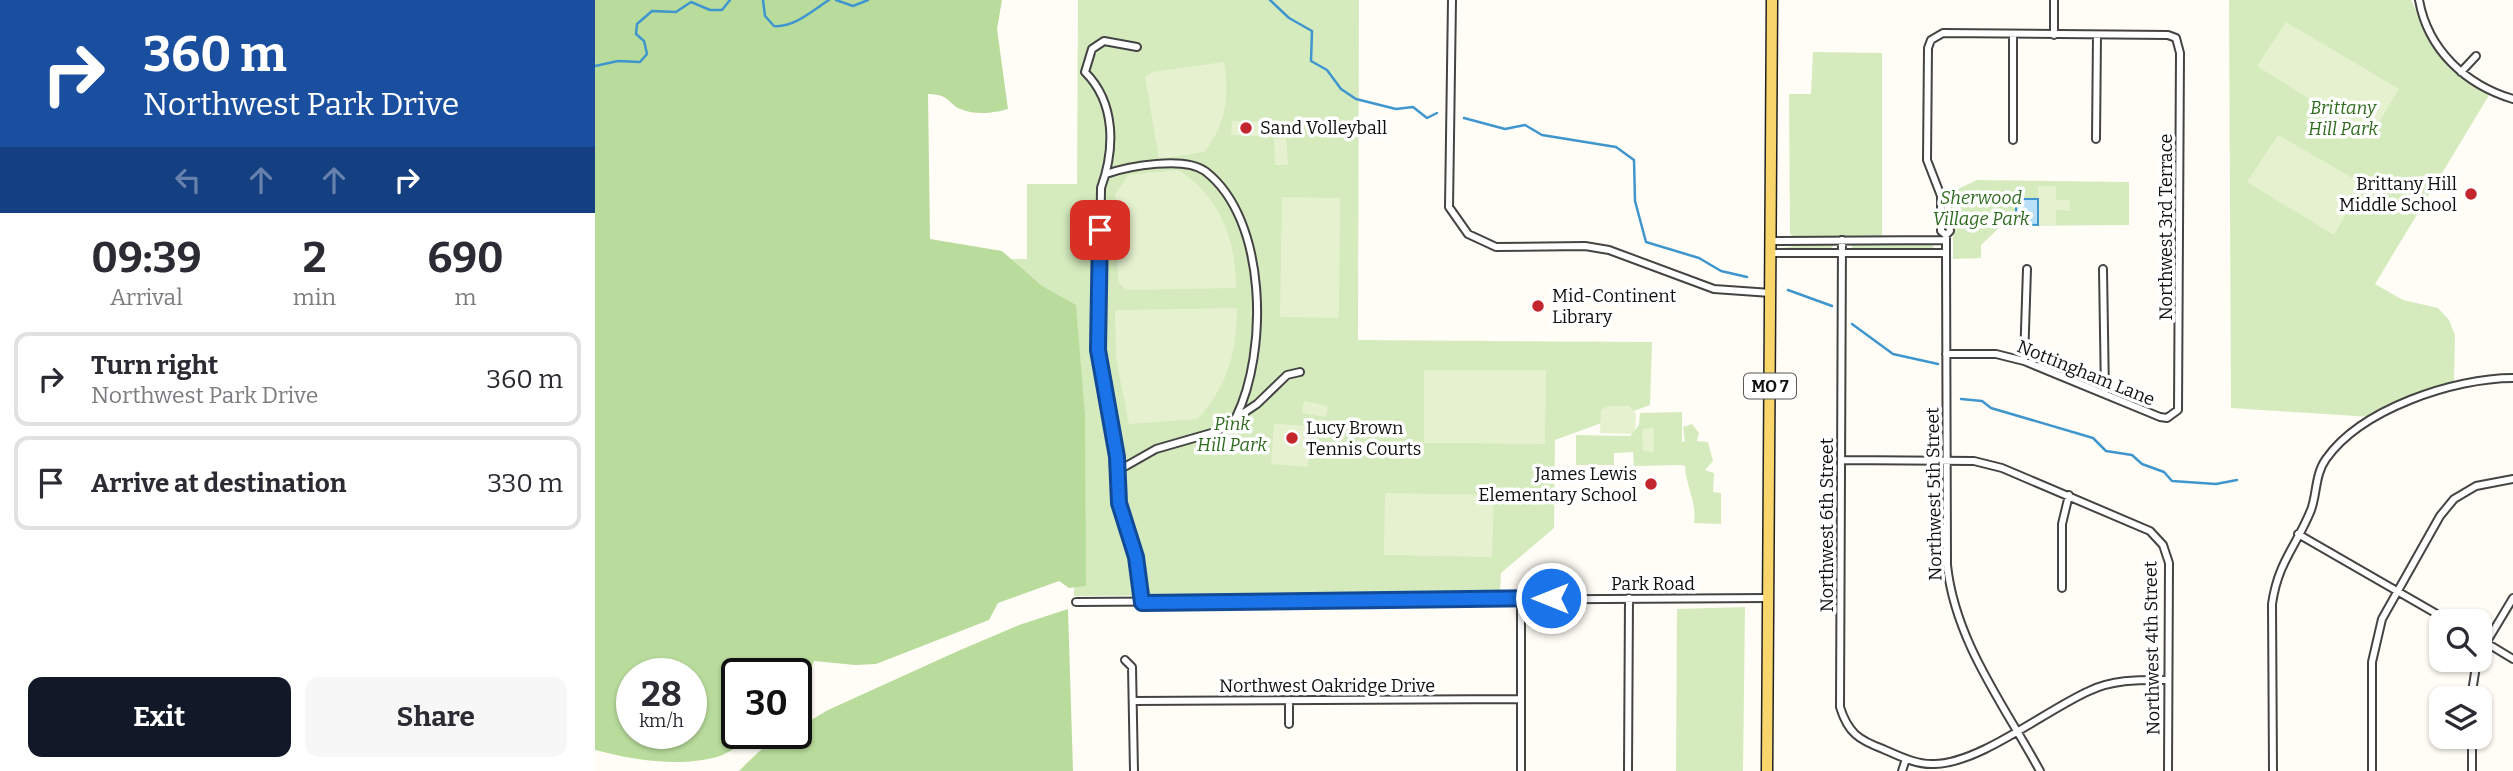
<!DOCTYPE html>
<style>
:root{--surface:#fff;--page:#f7f7f7;--text:#2b2b33;--muted:#7c7c81;--line:#e1e1e2;--accent:#111827}
body{margin:0;font-family:Bitter,serif;background:var(--page);color:var(--text);height:100vh;display:flex;flex-direction:column;font-size:26px;white-space:nowrap}
*{box-sizing:border-box;margin:0}
p{font-size:23px;color:var(--muted)}
.icon{flex:none;width:38px;height:38px;fill:none;stroke:currentColor;stroke-width:2;stroke-linecap:round;stroke-linejoin:round}
.map{position:relative;flex:1;overflow:hidden}
.details{display:flex;flex-direction:column;background:var(--surface);width:595px}
.details>*{flex:none}
.banner{background:#1a4fa0;color:#fff;overflow:hidden}
.buttons{position:absolute;left:1834px;top:609px;display:grid;gap:14px}
.buttons a{display:grid;place-items:center;width:63px;height:63px;border-radius:14px;background:var(--surface);box-shadow:0 2px 5px #0004;font-size:35px}
.speed{position:absolute;left:21px;top:658px;display:flex;gap:14px;font-size:35px;font-weight:700;text-align:center}
.speed>*{display:grid;place-content:center;width:91px;height:91px;border-radius:50%;background:var(--surface);box-shadow:0 2px 5px #0004;line-height:1}
.speed small{font-size:18px;font-weight:400}
.speed .limit{border:4px solid #111;border-radius:10px;background:#fff;color:#111}
.pin{position:absolute;display:grid;place-items:center;width:60px;height:60px;color:#fff;margin:-30px;border-radius:14px;box-shadow:0 4px 10px #0006}
.me{position:absolute;width:77px;margin:-38px;rotate:270deg;stroke-linejoin:round;filter:drop-shadow(0 0 5px #0008)}
.turn{display:flex;align-items:center;gap:24px;height:147px;padding:0 28px;font-size:32px}
.turn .icon{width:91px;height:91px;stroke-width:2.5}
.turn b{display:block;font-size:49px;line-height:60px}
.lanes{display:flex;align-items:center;height:66px;padding:0 28px;background:#0003;justify-content:center;gap:35px;direction:ltr}
.lanes .off{opacity:.35}
.eta{display:flex;justify-content:space-evenly;align-items:center;height:119px;text-align:center}
.eta b{font-size:42px;font-weight:700;line-height:49px}
.action{display:flex;gap:14px;margin-top:auto;padding:14px 28px}
.action a{flex:1;height:80px;border-radius:14px;background:var(--accent);color:#fff;font-size:28px;font-weight:700;line-height:80px;text-align:center}
.action a+a{background:var(--page);color:var(--text)}
ul{padding:0;list-style:none}
li{display:flex;align-items:center;gap:21px;height:94px;margin:0 14px 10px;padding:0 14px;border:4px solid var(--line);border-radius:14px}
li div{flex:1}
li b{display:block;font-size:26px}
li em{font-style:normal}
main{display:flex;flex:1;min-height:0}
.map>svg:first-child{display:block}
</style>
<main>
<section class="details">
<div class="banner">
<div class="turn"><svg class="icon" aria-label="right" viewBox="0 0 24 24"><path d="M7 20v-9h11M14 6l5 5-5 5"/></svg><div><b>360 m</b>Northwest Park Drive</div></div>
<div class="lanes"><svg class="icon off" aria-label="left" viewBox="0 0 24 24"><path d="M17 20v-9H6M10 6l-5 5 5 5"/></svg><svg class="icon off" aria-label="ahead" viewBox="0 0 24 24"><path d="M12 20V5M6 11l6-6 6 6"/></svg><svg class="icon off" aria-label="ahead" viewBox="0 0 24 24"><path d="M12 20V5M6 11l6-6 6 6"/></svg><svg class="icon" aria-label="right" viewBox="0 0 24 24"><path d="M7 20v-9h11M14 6l5 5-5 5"/></svg></div>
</div>
<div class="eta">
<div><b>09:39</b><p>Arrival</p></div>
<div><b>2</b><p>min</p></div>
<div><b>690</b><p>m</p></div>
</div>
<ul>
<li><svg class="icon" aria-label="right" viewBox="0 0 24 24"><path d="M7 20v-9h11M14 6l5 5-5 5"/></svg><div><b>Turn right</b><p>Northwest Park Drive</p></div><em>360 m</em></li>
<li><svg class="icon" aria-label="arrive" viewBox="0 0 24 24"><path d="M6 21V4h12l-3 4 3 4H6"/></svg><div><b>Arrive at destination</b></div><em>330 m</em></li>
</ul>
<div class="action"><a>Exit</a><a>Share</a></div>
</section>
<div class="map">
<svg width="1918" height="771" viewBox="0 0 1918 771">
<rect width="100%" height="100%" fill="#fffdf5"/>
<path fill="#d5ebbd" d="M483,0H764L763,340L1057,342L1055,405L960,440L959,528L906,573L905,593L479,596V311L410,259H432V184H482Z
M1634,0H1816C1840,52 1842,66 1896,92L1780,284L1808,300L1843,308L1854,320L1860,335L1859,381L1777,417L1636,408Z
M1218,52L1287,53V236L1200,237L1195,234L1194,94H1216Z
M1382,180L1534,182V225L1406,226L1386,245V258L1358,259V211L1352,194Z
M1217,243H1236L1238,246L1235,250L1187,248Z
M1257,243H1335L1339,247L1336,250L1257,249Z
M1087,412V442L1090,441L1088,427L1097,424L1104,433L1102,441L1113,442L1118,461L1110,470L1119,473L1118,492L1126,493V524L1099,523C1102,502 1091,487 1090,466L1087,465L1039,466L1038,452L1019,453V465H981V435L1035,436L1044,425L1045,413Z
M1150,607L1148,771H1081L1082,609Z"/>
<path fill="#b9dc9c" fill-rule="evenodd" d="M0,0H407L402,29L413,109C402,113 379,115 368,110C351,104 358,95 333,94L335,239L407,251L447,286L481,305L490,416L491,586L474,588L464,581L403,603L394,620L281,664L260,665L219,661L201,705V674H142V733H163C151,740 138,751 125,756C86,768 39,760 0,750ZM37,674H96V733H37Z
M473,609L478,771H144C158,757 180,733 201,733V729L233,710L363,651L424,625Z"/>
<path fill="#e6f2cf" d="M1691,22L1804,89L1775,137L1662,66Z
M629,62C635,95 631,125 609,152L564,159L550,77L557,72Z
M637,121L665,122L664,136L636,135Z
M1683,135L1768,184L1739,235L1652,182Z
M691,138L693,165H680L679,139Z
M583,170C626,197 641,240 641,288L531,290L523,282L520,195L533,175Z
M1443,186H1461V200H1475V211L1461,210V225H1443Z
M687,197L745,198L744,318L685,317Z
M642,308C641,355 634,382 603,419L534,424L521,359L520,310Z
M829,370H951L950,444L829,443Z
M709,401L733,406L731,417L707,413Z
M1013,406H1034L1041,414L1040,431L1036,434L1005,433L1006,410Z
M679,424L716,426L713,467L676,464Z
M1059,428V452L1048,451L1047,429Z
M790,493L899,495L897,557L789,555Z"/>
<path fill="#b9e0f7" stroke="#3f96cf" stroke-width="2" d="M1421,199H1443V225L1421,224Z"/>
<g fill="none" stroke-linecap="round" stroke-linejoin="round">
<path stroke="#3f96cf" stroke-width="2.5" d="M168,0L170,16L179,26C199,28 218,10 234,0
M241,0L258,6L273,0
M675,0L694,18L717,31L716,61L732,70L746,89L761,99L801,109L818,107L832,118L842,113
M0,66L23,61L45,62L52,54L49,41L41,34L42,24L57,11L81,12L96,2L115,10H127L135,0
M869,118L910,129L930,125L947,135L1021,147L1039,160L1040,201L1051,242L1104,258L1126,271L1152,277
M1193,290L1237,306
M1257,324L1298,354L1343,364
M1366,399L1387,401L1396,408L1498,438L1511,451L1537,455L1547,464L1569,472L1577,481L1621,484L1642,480"/>
<defs>
<path id="minor" d="M857,0L854,207L873,234L901,247L990,246L1014,250L1119,289L1176,293
M1459,0V35
M1824,0C1833,50 1871,85 1918,99
M542,47L509,41L497,49L490,72C521,103 520,149 506,188L504,350L524,470L561,449L620,432L662,404L692,375L705,372
M1866,72L1881,56
M1501,139L1502,35
M1418,140V35
M511,174C534,166 589,156 610,171C673,219 673,353 641,417
M1346,196V231L1351,235V251L1352,565C1360,641 1409,705 1445,771
M1351,235L1355,231L1352,202L1346,196L1332,160L1333,48L1336,40L1348,33L1573,35L1581,38L1585,53L1583,410L1572,418L1565,417L1429,361L1401,354H1351
M1247,240L1245,707C1253,733 1264,740 1288,749C1304,756 1322,765 1339,764C1384,764 1451,710 1494,691C1519,679 1545,680 1573,680
M1176,241L1351,240
M1176,253H1351
M1508,269L1510,394
M1429,361L1432,269
M1246,460L1379,461L1407,468L1555,531L1568,545L1574,563L1573,771
M524,470V504L541,557L547,603
M1703,534L1854,621
M1467,588V524L1474,495
M926,598V771
M481,602L1173,598
M1885,639L1918,659
M1885,653L1918,598
M530,660L537,667L539,771
M1876,698L1882,660
M694,700V724
M538,701L926,699
M1877,737V771
M1033,771L1034,598
M1307,771L1311,759
M1678,771L1677,604C1683,562 1701,547 1716,510C1722,494 1720,474 1731,459C1766,409 1859,378 1918,378
M1777,771V662L1787,619L1845,516L1859,499L1881,486L1918,479"/>
<path id="primary" d="M1172,771L1177,0"/>
</defs>
<use href="#minor" stroke="#444" stroke-width="10"/>
<use href="#primary" stroke="#222" stroke-width="13"/>
<use href="#minor" stroke="#fff" stroke-width="6"/>
<use href="#primary" stroke="#f9d66b" stroke-width="10"/>
</g>
<g fill="none" stroke-linecap="round" stroke-linejoin="round">
<defs>
<path id="route" d="M505,230L503,350L522,457L524,503L541,557L547,603L956,598"/>
</defs>
<use href="#route" stroke="#114b97" stroke-width="18"/>
<use href="#route" stroke="#1a73e8" stroke-width="12"/>
</g>
<g fill="#c4262e" stroke="#fff" stroke-width="2.5">
<circle cx="651" cy="128" r="7"/>
<circle cx="1876" cy="194" r="7"/>
<circle cx="943" cy="306" r="7"/>
<circle cx="697" cy="438" r="7"/>
<circle cx="1056" cy="484" r="7"/>
</g>
<g text-anchor="middle" dominant-baseline="central" stroke-width="7" stroke-linejoin="round" paint-order="stroke">
<rect fill="#fff" stroke="#585858" stroke-width="2" x="1149" y="373.5" width="52" height="25" rx="5"/>
<g font-size="16" font-weight="bold" fill="#111">
<text x="1175" y="386">MO 7</text>
</g>
<g font-size="18" font-style="italic" fill="#2f6b1f" stroke="#fff">
<text x="1748" y="108">Brittany<tspan x="1748" dy="21">Hill Park</tspan></text>
<text x="1386" y="198">Sherwood<tspan x="1386" dy="21">Village Park</tspan></text>
<text x="637" y="424">Pink<tspan x="637" dy="21">Hill Park</tspan></text>
</g>
<g font-size="18" fill="#111" stroke="#fff" text-anchor="start">
<text x="665" y="128">Sand Volleyball</text>
<text x="1862" y="184" text-anchor="end">Brittany Hill<tspan x="1862" dy="21">Middle School</tspan></text>
<text x="957" y="296">Mid-Continent<tspan x="957" dy="21">Library</tspan></text>
<text x="711" y="428">Lucy Brown<tspan x="711" dy="21">Tennis Courts</tspan></text>
<text x="1042" y="474" text-anchor="end">James Lewis<tspan x="1042" dy="21">Elementary School</tspan></text>
</g>
<g font-size="18" fill="#111" stroke="#fff">
<text transform="translate(1571 227) rotate(-90)">Northwest 3rd Terrace</text>
<text transform="translate(1491 373) rotate(22)">Nottingham Lane</text>
<text transform="translate(1339 494) rotate(-91)">Northwest 5th Street</text>
<text transform="translate(1232 525) rotate(-90)">Northwest 6th Street</text>
<text x="1058" y="584">Park Road</text>
<text transform="translate(1557 648) rotate(-91)">Northwest 4th Street</text>
<text x="732" y="686">Northwest Oakridge Drive</text>
</g>
</g>
</svg>
<div class="buttons">
<a><svg class="icon" aria-label="search" viewBox="0 0 24 24"><circle cx="10" cy="10" r="6"/><path d="M15 15l6 6"/></svg></a>
<a><svg class="icon" aria-label="layers" viewBox="0 0 24 24"><path d="M12 4l9 5-9 5-9-5zM3 14l9 5 9-5"/></svg></a>
</div>
<div class="speed"><div>28<small>km/h</small></div><div class="limit">30</div></div>
<div class="pin" style="left:505px;top:230px;background:#d93025"><svg class="icon" aria-label="arrive" viewBox="0 0 24 24"><path d="M6 21V4h12l-3 4 3 4H6"/></svg></div>
<svg class="me" style="left:956px;top:598px" viewBox="-20 -20 40 40"><circle r="17" fill="#1a73e8" stroke="#fff" stroke-width="3"/><path d="M0-11L8 9 0 5-8 9z" fill="#fff"/></svg>
</div>
</main>
